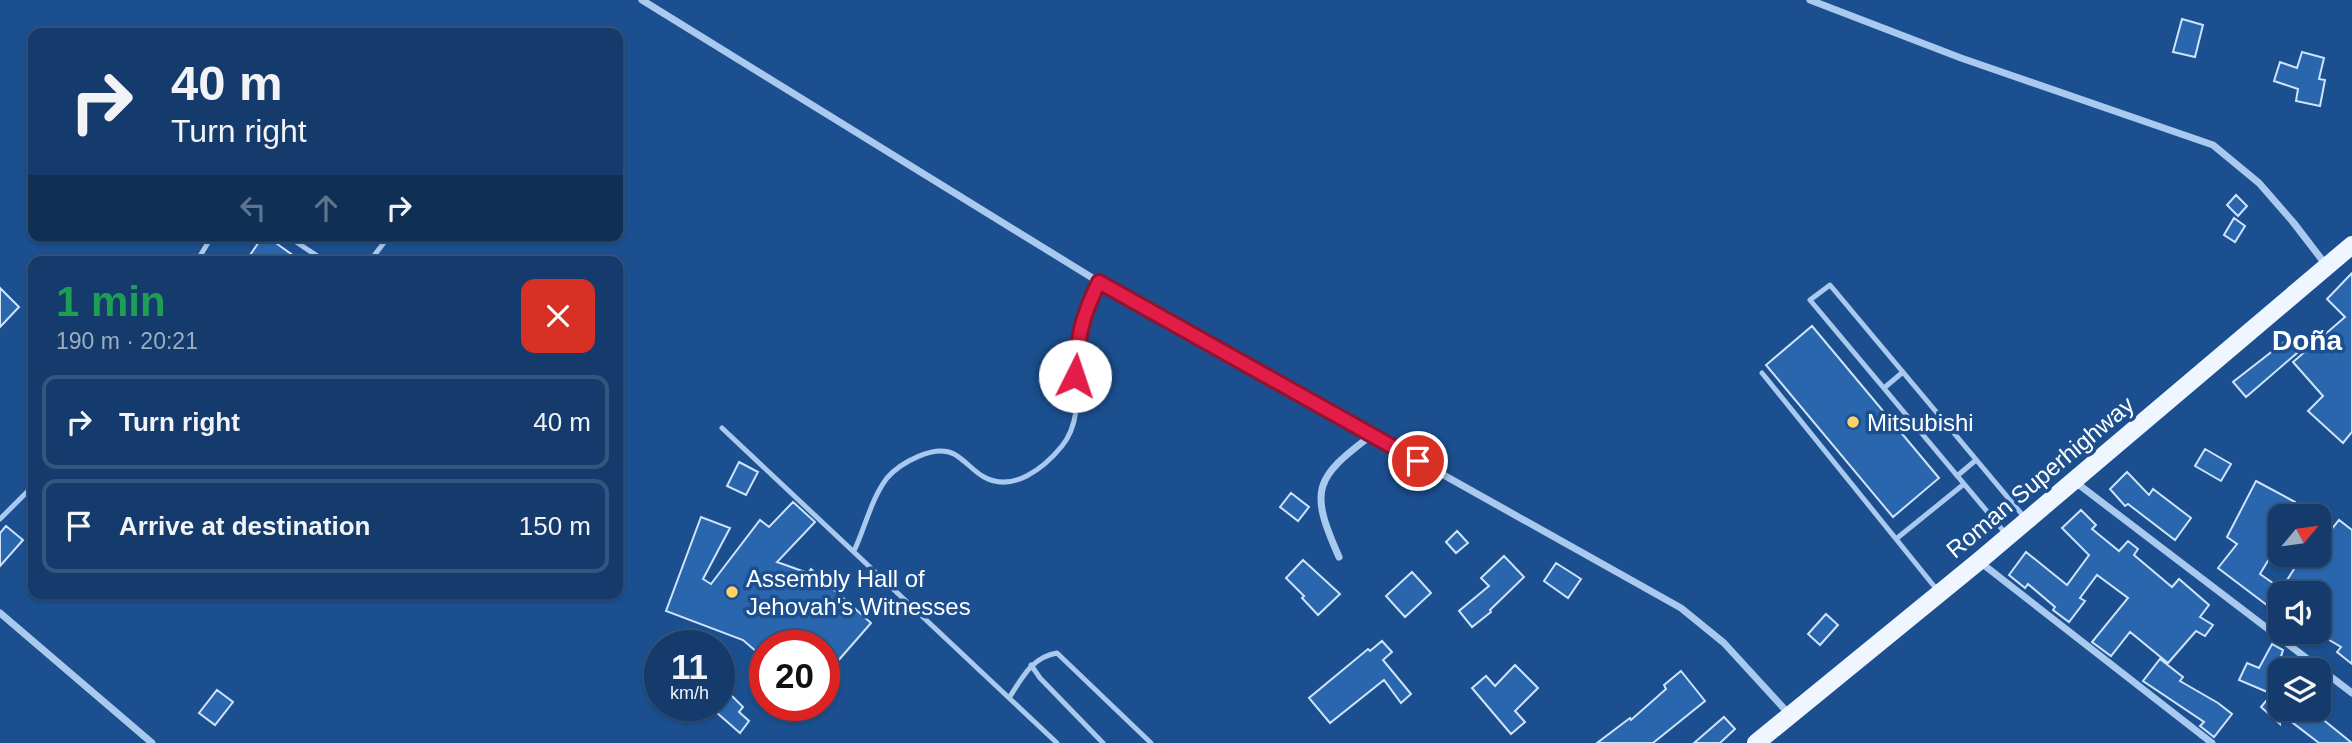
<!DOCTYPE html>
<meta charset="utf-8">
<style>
:root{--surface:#143b6b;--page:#214673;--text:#f1f3f6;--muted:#9dadc1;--line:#33557e}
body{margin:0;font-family:Helvetica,sans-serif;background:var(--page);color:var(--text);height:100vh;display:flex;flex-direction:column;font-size:26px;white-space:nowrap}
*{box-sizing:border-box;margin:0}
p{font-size:23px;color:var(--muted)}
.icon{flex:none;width:38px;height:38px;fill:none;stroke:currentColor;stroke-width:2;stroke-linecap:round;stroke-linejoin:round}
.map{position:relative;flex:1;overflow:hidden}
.drawer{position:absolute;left:28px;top:256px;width:595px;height:343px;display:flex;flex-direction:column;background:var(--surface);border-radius:14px;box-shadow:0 2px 5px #0004,0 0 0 2px var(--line)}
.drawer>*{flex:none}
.banner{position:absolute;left:28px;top:28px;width:595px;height:214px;border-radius:14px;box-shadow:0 2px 5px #0004,0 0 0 2px var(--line);background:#143b6b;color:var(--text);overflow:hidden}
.needle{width:46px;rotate:61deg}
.tools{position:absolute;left:2268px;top:504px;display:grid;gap:14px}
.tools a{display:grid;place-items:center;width:63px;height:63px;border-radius:14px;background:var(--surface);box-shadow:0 2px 5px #0004,0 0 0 2px var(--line);font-size:35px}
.speed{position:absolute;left:644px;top:630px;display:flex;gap:14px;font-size:35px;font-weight:700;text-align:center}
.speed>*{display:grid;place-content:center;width:91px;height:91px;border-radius:50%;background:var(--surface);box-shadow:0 2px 5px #0004,0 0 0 2px var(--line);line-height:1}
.speed small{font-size:18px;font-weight:400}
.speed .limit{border:10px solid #d22;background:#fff;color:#111}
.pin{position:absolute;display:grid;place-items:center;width:60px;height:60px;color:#fff;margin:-30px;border:4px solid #fff;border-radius:50%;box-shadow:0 2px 7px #0007}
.me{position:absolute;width:77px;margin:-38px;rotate:4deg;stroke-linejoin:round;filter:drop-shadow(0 0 5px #0008)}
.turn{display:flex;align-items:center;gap:24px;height:147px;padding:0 28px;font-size:32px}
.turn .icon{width:91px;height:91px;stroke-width:2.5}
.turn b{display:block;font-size:49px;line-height:60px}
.lanes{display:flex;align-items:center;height:66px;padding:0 28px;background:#0003;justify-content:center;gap:35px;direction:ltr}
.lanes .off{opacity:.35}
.round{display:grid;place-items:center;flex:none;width:74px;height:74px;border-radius:14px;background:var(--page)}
.headline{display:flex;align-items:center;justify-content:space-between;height:119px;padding:0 28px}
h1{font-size:42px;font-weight:800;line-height:52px;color:#1e9e55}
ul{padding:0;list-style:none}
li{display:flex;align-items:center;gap:21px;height:94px;margin:0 14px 10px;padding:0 14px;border:4px solid var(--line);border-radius:14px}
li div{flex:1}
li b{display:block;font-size:26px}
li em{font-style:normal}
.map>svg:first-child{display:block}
</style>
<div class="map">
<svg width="2352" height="743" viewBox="0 0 2352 743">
<rect width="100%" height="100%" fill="#1b4f8f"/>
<path fill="#2a66ad" stroke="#cfe3fa" stroke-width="2" d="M2182,19L2203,25L2195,57L2173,52Z
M2302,52L2324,58L2319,79L2325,80L2320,106L2296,101L2298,89L2274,81L2280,62L2297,68Z
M2236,195L2247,206L2238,216L2227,205Z
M2234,218L2245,226L2235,242L2224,235Z
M263,236H266L301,261H246Z
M2352,273V432L2343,443L2308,411L2323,396L2293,362L2345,317L2327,299Z
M0,288L19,307L0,327Z
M1812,326L1939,478L1893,517L1766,365Z
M2288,339L2297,353L2246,397L2233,382Z
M2205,449L2231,464L2221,481L2195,466Z
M739,462L758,472L746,495L727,486Z
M2127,472L2149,495L2153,489L2191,518L2175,540L2128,504L2125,506L2110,489Z
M2256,481L2295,502L2287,516H2280V529L2268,552L2272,554L2260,574L2280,588V591L2303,555H2319V545L2339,520L2352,530V664L2337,652L2341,647L2319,634V593H2280V615L2218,568L2237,544L2227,537Z
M1291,493L1309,507L1298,521L1280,507Z
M793,502L815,522L777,562L808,573L811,569L871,623L824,677V646H765V659L743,640L666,611L701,517L730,528L703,579L711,584L760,520L769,527Z
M2081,510L2096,525L2092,529L2119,551L2128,541L2138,549L2134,555L2172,587L2179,579L2209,605L2200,617L2213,625L2205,636L2196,631L2168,663L2130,632L2111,656L2092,642L2128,598L2097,575L2080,598L2085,601L2069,622L2053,610L2055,607L2028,584L2025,588L2009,575L2026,552L2067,585L2089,555L2062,528Z
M6,526L23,540L0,566V533Z
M1457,531L1468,543L1456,553L1446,542Z
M1504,556L1524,577L1490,610L1491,612L1472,627L1459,611L1489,586L1481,578Z
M1303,560L1340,594L1318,615L1302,598L1304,596L1286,578Z
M1556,563L1581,579L1568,598L1544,581Z
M1412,572L1431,593L1405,617L1386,596Z
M1826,614L1838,625L1820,645L1808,634Z
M1382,641L1392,652L1383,660L1411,694L1401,703L1384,680L1330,723L1309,698L1368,649L1370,651Z
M2272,644L2283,650L2280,660L2293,670H2280V709H2310L2352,743H2319L2280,713V724L2261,707L2272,694L2239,680L2247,663L2259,668Z
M2160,659L2183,677L2180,681L2218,703L2232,714L2214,737L2200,726L2204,722L2143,681Z
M1515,665L1538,688L1515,711L1525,722L1511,734L1472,688L1486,676L1495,686Z
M1681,671L1705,701L1653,743H1597L1630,718L1631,720L1666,689L1664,685Z
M217,690L233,702L215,725L199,713Z
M730,694L743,707L739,712L749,721L740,733L708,705H720Z
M1724,717L1735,729L1720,743H1694Z"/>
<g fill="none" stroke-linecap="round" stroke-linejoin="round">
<path stroke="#a9c9ee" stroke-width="5" d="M287,236L325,261
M197,261L212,236
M370,261L389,236
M1762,373L1938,591
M1884,388L1903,372
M722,428L1057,743
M1957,476L1976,460
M0,519L33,486
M2006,534L1810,300L1830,285L2025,518
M1896,539L1964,484
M854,551C865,528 871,499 887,478C900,463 934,444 954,454C965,460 973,471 984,477C1013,493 1044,468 1062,446C1086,416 1073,373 1078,337C1080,318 1090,300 1099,282
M1031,665L1040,678L1103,743
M1009,698C1022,678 1032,657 1057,653L1151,743"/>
<path stroke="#a9c9ee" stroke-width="7" d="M642,0L1099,282L1681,608L1724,643L1789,714
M1810,0L1961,58L2213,145L2259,183L2293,222L2326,265
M2074,481L2352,693
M1339,557C1309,490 1314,478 1372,435
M1980,562L2212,743
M0,613L152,743"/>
<path stroke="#f0f6ff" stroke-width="18" d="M1756,743L1979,561L2352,245"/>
</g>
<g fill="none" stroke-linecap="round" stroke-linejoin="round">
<defs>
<path id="route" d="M1075,376C1078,337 1081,318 1099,282L1418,461"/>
</defs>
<use href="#route" stroke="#92132f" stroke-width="18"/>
<use href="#route" stroke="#e11d48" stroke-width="12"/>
</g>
<g fill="#ffd166" stroke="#1b4f8f" stroke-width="2.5">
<circle cx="1853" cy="422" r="7"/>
<circle cx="732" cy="592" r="7"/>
</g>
<g text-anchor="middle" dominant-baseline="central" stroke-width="7" stroke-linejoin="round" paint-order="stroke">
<g font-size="24" fill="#fff" stroke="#1b4f8f" text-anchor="start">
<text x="1867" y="422">Mitsubishi</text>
<text x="746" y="578">Assembly Hall of<tspan x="746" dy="28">Jehovah's Witnesses</tspan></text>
</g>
<g font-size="24" fill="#fff" stroke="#1b4f8f">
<text transform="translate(2040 477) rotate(-40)">Roman Superhighway</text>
</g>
<g font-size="28" font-weight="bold" fill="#fff" stroke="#1b4f8f">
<text x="2307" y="340">Doña</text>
</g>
</g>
</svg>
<div class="tools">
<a><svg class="needle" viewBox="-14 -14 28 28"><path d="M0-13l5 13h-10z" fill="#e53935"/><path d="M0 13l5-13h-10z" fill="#9dadc1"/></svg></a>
<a><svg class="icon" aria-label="sound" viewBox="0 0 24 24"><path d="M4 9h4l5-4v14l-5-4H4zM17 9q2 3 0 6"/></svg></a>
<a><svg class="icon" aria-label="layers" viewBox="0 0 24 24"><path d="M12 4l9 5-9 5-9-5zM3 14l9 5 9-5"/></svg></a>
</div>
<div class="speed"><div>11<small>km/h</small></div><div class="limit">20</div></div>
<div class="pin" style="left:1418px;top:461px;background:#d93025"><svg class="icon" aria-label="arrive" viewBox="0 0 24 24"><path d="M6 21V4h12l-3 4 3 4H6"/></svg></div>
<svg class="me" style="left:1075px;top:376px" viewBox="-20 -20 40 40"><circle r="19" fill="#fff"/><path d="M0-13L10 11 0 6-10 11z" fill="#e11d48"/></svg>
<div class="banner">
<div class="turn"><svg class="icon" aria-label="right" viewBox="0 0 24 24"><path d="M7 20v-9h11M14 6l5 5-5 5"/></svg><div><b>40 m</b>Turn right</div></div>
<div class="lanes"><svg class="icon off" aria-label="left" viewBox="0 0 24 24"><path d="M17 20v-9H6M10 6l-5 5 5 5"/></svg><svg class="icon off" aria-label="ahead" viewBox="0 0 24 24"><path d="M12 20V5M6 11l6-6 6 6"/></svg><svg class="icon" aria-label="right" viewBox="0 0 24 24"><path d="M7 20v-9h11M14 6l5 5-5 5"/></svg></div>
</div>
<section class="drawer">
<div class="headline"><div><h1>1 min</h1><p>190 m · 20:21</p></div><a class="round" style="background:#d93025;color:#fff"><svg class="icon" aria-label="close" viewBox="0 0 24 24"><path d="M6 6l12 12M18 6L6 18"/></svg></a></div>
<ul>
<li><svg class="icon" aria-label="right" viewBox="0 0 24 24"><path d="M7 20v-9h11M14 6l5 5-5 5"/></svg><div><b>Turn right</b></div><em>40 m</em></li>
<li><svg class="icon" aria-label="arrive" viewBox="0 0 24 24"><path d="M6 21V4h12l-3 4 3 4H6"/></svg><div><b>Arrive at destination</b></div><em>150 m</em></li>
</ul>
</section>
</div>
